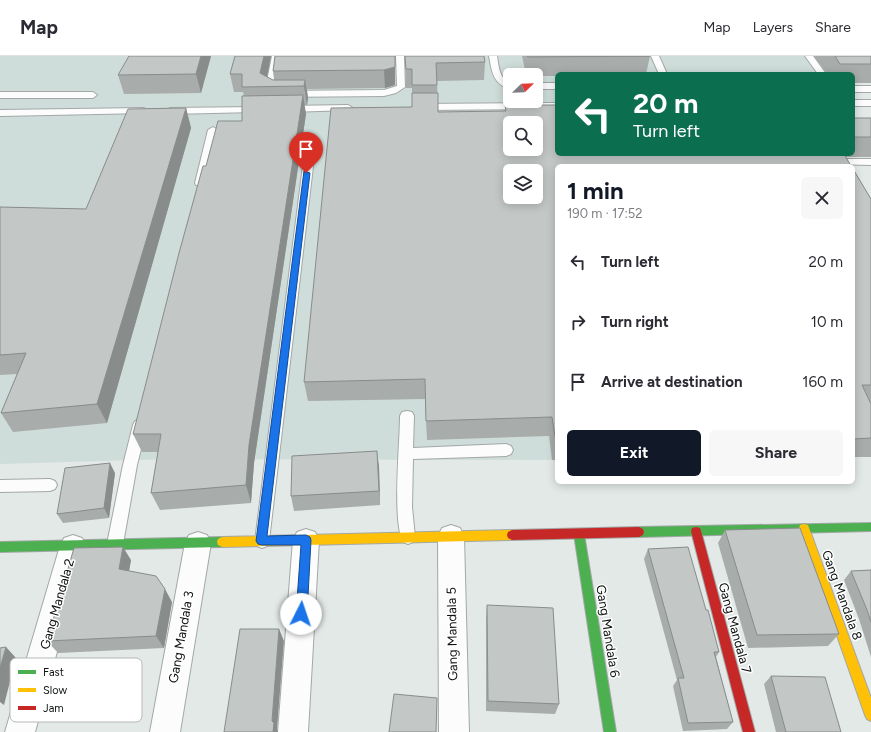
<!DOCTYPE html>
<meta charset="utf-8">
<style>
:root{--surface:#fff;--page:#f7f7f7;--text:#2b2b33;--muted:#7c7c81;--line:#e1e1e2;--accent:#111827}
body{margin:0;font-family:Figtree,sans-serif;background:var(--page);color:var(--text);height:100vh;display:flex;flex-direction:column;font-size:15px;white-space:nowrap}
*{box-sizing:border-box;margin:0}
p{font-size:13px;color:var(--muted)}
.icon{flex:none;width:22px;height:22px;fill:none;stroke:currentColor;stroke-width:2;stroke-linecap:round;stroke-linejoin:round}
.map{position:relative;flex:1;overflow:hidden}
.drawer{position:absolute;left:555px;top:108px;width:300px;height:320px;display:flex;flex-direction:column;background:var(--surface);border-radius:6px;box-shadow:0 2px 10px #0003}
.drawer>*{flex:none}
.banner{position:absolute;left:555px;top:16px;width:300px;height:84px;border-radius:6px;box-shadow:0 2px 10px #0003;background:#0b6e4f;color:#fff;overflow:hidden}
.needle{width:26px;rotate:67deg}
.tools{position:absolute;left:503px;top:12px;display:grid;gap:8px}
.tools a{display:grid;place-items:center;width:40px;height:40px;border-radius:6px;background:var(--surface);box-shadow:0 2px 10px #0003;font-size:20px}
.pin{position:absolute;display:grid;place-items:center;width:34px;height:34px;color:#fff;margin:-41px -17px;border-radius:50% 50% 50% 0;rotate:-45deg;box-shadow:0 0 4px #0007}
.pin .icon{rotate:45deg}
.me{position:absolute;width:44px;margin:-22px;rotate:4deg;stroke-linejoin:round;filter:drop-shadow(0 0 3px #0008)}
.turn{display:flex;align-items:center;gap:14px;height:84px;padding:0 12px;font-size:18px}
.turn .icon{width:52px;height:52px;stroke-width:2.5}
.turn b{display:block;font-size:28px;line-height:34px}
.round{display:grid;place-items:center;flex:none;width:42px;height:42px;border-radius:6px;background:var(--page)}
.summary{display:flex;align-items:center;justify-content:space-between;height:68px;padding:0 12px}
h1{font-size:24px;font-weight:700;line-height:30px;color:var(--accent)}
.cta{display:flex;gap:8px;margin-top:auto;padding:8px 12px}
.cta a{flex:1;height:46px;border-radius:6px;background:var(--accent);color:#fff;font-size:16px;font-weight:700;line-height:46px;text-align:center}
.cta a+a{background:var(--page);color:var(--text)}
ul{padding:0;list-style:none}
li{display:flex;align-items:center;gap:12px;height:60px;padding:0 12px}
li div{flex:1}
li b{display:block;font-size:15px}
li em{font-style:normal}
header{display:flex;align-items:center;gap:24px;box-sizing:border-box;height:56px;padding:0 20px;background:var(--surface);border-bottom:1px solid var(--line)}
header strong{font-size:19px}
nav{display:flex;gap:22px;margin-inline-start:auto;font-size:14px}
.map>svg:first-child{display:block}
</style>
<header>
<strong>Map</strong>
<nav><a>Map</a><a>Layers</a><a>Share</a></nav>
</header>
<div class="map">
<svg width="871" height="676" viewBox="0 0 871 676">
<rect width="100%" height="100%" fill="#e2e9e7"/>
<path fill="#ceddd9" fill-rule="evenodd" d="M0,0H871V16L557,18V404L170,403L0,408ZM510,19H536V45H510ZM510,67H536V93H510ZM510,115H536V141H510Z"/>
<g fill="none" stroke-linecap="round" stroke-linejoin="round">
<defs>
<path id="lane" d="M272,0H280L274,34L277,35L384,34L397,30L396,0H404L405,31L396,37L384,40L276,41L265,35Z
M489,0H497C499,11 499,22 510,27V33C493,28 492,16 489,0Z
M651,0H659L667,18H659Z
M805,0H813L826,18H818Z
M536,27H557V33H536Z
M853,30H871V36H853Z
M0,36H93L97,39L93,42H0Z
M853,44H871V50H853Z
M557,47V53L422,54L417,51L422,48Z
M348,49L353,52L351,54L288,56L283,53L288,50Z
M258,51L261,52L263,54L261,56L170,58L165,55L170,52Z
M144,52L149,55L147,57L0,60V54Z
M213,71L218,74L205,127L200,130L196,129L195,127L208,74Z
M309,99L314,102L269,485L267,490L262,492L257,490L255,485L304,102Z
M831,103H871V109L828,108L826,106Z
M407,355L412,356L414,360L413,392L506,388L511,390L513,394L511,398L506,400L413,403L412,451L415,481L413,486L408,488L403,486C392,464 400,388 400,360L402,356Z
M140,364L145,365L147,369L137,409L123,488L120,493L115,495L110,493L107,488L123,409L133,369L135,365Z
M50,423L55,425L57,429L55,433L50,435L0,436V424Z"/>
<path id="street" d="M451,469L460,472L464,480L469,676H439L438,480L442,472Z
M306,473L315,476L319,484L308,676H278L293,484L297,476Z
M198,476L207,479L211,487L180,676H150L185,487L189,479Z
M73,479L82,482L86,490L35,676H5L60,490L64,482Z"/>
<path id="fast" d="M871,467V475L639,481L635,479L634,476L635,473L639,471Z
M579,473L583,475L584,478L616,676H604L574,478L575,475Z
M222,481L226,483L227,486L226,489L222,491L0,496V486Z"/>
<path id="slow" d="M804,468L808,469L809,472L871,642V665L867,663L865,659L799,472L800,469Z
M512,474L516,476L517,479L516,482L512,484L222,491L218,489L217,486L218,483L222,481Z"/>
<path id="jam" d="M639,471L643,473L644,476L643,479L639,481L512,484L508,482L507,479L508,476L512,474Z
M696,471L700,472L701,475L755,676H743L691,475L692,472Z"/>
</defs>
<use href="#lane" stroke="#a3a8a7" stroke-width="2"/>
<use href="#street" stroke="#a3a8a7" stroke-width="2"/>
<use href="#fast" stroke="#a3a8a7" stroke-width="2"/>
<use href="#slow" stroke="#a3a8a7" stroke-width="2"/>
<use href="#jam" stroke="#a3a8a7" stroke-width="2"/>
<use href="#lane" fill="#fbfcfb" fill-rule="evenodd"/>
<use href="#street" fill="#fbfcfb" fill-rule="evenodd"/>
<use href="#fast" fill="#4caf50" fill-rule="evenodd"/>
<use href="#slow" fill="#ffc107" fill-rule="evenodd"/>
<use href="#jam" fill="#c62828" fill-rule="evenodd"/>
</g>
<path fill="#a8acab" d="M211,0L201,37L124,38L118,19Z
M235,0H271L267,21L273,24H274L273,15L275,0H395V29L385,32L307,33L308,42L307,49H304L306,58L254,407L251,447L160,454L151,437L158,396H142L133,378L206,110L242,65L244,40L243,36H234L230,18Z
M405,0L485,6L484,24L437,25L438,56L505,55V49L557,98H853V62H871V101H846L557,110V404H552L549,380L427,384L425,343L308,345L304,326L412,51V32H406Z
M522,0H650L646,18H557V20H536V19H526Z
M814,0H871V27H853V18H827Z
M186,52L191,72L107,367L13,376L1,357L17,318L0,319V151L86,153Z
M853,113L871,143V401H853Z
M379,410L380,449L294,455L291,440Z
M115,417L109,462L63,467L57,458Z
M725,474L839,578L828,590L748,592L718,487Z
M648,493L706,554L719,596L716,601L733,666L727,673L683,675L673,630L677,624L644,503Z
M131,504L129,515L172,546L164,592L58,597L47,585Z
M871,514V601L859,563L844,524L851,515Z
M487,549L559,648L555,658L486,655V562Z
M771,620L841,676H776L764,628Z"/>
<path fill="#888c8b" d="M201,0H211L201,37L196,18Z
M264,0H271L265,31L260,17Z
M395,0V29L385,32L384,14Z
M305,24L308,42L307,49L304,30Z
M303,39L306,58L254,407L251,447L246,429L249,389Z
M186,52L191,72L107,367L97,348Z
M377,395L379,410L380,449L379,435Z
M110,407L115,417L109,462L104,452Z
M123,491L131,504L127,526L119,513Z
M165,533L172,546L164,592L156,580Z
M279,573L284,585L277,673L278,676H273L272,665Z
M6,591L16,602L4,649L0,646V612Z"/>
<path fill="#c3c8c7" stroke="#888c8b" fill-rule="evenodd" d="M129,0H201L196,18L118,19Z
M235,0H264L260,17L273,24H305L304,30L242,31V18H230Z
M275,0H395V11L384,14L274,15H273Z
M405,0H484L485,6L436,7L437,29H412V13H406Z
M527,0H650L528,1Z
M835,0H871V8H840Z
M412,37H438V56L506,55L505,49H557V98H844L851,110H557V386H556L552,361L426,365L425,323L304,326L331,52L412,51ZM510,67H536V93H510ZM510,115H536V141H510Z
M303,39L249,389L246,429L151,437L161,378H133L179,197L203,110H206L218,65H242V40Z
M186,52L97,348L1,357L26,297L0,299V151L86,153L128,53Z
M853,62H871V81H853Z
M853,113L871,143V329H862L871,348V382L853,383Z
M377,395L379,435L291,440L292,400Z
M110,407L104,452L57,458L65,412Z
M800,472L839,578L757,579L725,474Z
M123,491L119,513L156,520L165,533L156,580L47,585L74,492Z
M688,491L706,554H708L719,596H714L733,666L688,667L678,622H684L648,493Z
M871,514V566L867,554L851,515Z
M487,549L553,552L559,648L488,645Z
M240,573H279L272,665L274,667L273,676H224Z
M6,591L0,612V592Z
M771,620L825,621L841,676H786Z
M394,638L437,642L436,676H389Z"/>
<path fill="#1a73e8" stroke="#114b97" d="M304,115L310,117L267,480L306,479L310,481L311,484L307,558L305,562L301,563L297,562L296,558L301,489H262L258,488L256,485Z"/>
<g text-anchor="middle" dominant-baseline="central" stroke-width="3" stroke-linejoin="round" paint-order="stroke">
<g font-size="13" fill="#0d1110" stroke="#fff">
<text transform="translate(842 539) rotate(70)">Gang Mandala 8</text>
<text transform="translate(57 548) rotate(-74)">Gang Mandala 2</text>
<text transform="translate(735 572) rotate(75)">Gang Mandala 7</text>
<text transform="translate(608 575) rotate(81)">Gang Mandala 6</text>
<text transform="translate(452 578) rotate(-91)">Gang Mandala 5</text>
<text transform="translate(181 581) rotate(-80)">Gang Mandala 3</text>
</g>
</g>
<rect x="10" y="602" width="132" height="64" rx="6" fill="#fff" stroke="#b6b8b7" stroke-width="1"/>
<rect x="18" y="614" width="18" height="4" fill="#4caf50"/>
<rect x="18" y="632" width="18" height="4" fill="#ffc107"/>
<rect x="18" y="650" width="18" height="4" fill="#c62828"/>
<g font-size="11" fill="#0d1110">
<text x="43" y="620">Fast</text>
<text x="43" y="638">Slow</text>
<text x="43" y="656">Jam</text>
</g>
</svg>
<div class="tools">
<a><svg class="needle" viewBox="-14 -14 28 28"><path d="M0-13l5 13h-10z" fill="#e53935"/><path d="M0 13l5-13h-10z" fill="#7c7c81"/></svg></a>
<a><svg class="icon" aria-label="search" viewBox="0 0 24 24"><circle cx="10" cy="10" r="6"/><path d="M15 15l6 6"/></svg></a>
<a><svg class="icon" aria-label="layers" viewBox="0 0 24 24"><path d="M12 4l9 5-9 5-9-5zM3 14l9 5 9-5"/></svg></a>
</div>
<div class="pin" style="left:306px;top:117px;background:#d93025"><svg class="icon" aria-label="arrive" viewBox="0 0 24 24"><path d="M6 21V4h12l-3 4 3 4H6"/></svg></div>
<svg class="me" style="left:301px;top:558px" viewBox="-20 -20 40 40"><circle r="19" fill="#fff"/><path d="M0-13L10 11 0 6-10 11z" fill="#1a73e8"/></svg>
<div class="banner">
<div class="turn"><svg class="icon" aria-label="left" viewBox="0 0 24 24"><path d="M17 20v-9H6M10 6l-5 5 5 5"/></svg><div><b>20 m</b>Turn left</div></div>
</div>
<section class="drawer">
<div class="summary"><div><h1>1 min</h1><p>190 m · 17:52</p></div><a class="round"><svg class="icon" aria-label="close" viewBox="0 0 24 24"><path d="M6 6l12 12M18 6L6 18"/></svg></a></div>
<ul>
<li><svg class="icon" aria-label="left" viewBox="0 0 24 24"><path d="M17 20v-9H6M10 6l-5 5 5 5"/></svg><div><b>Turn left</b></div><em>20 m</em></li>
<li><svg class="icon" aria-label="right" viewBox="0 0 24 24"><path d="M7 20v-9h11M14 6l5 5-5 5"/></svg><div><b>Turn right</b></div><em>10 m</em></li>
<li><svg class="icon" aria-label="arrive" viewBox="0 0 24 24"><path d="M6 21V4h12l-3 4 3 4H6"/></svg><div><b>Arrive at destination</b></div><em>160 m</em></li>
</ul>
<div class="cta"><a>Exit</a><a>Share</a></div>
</section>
</div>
